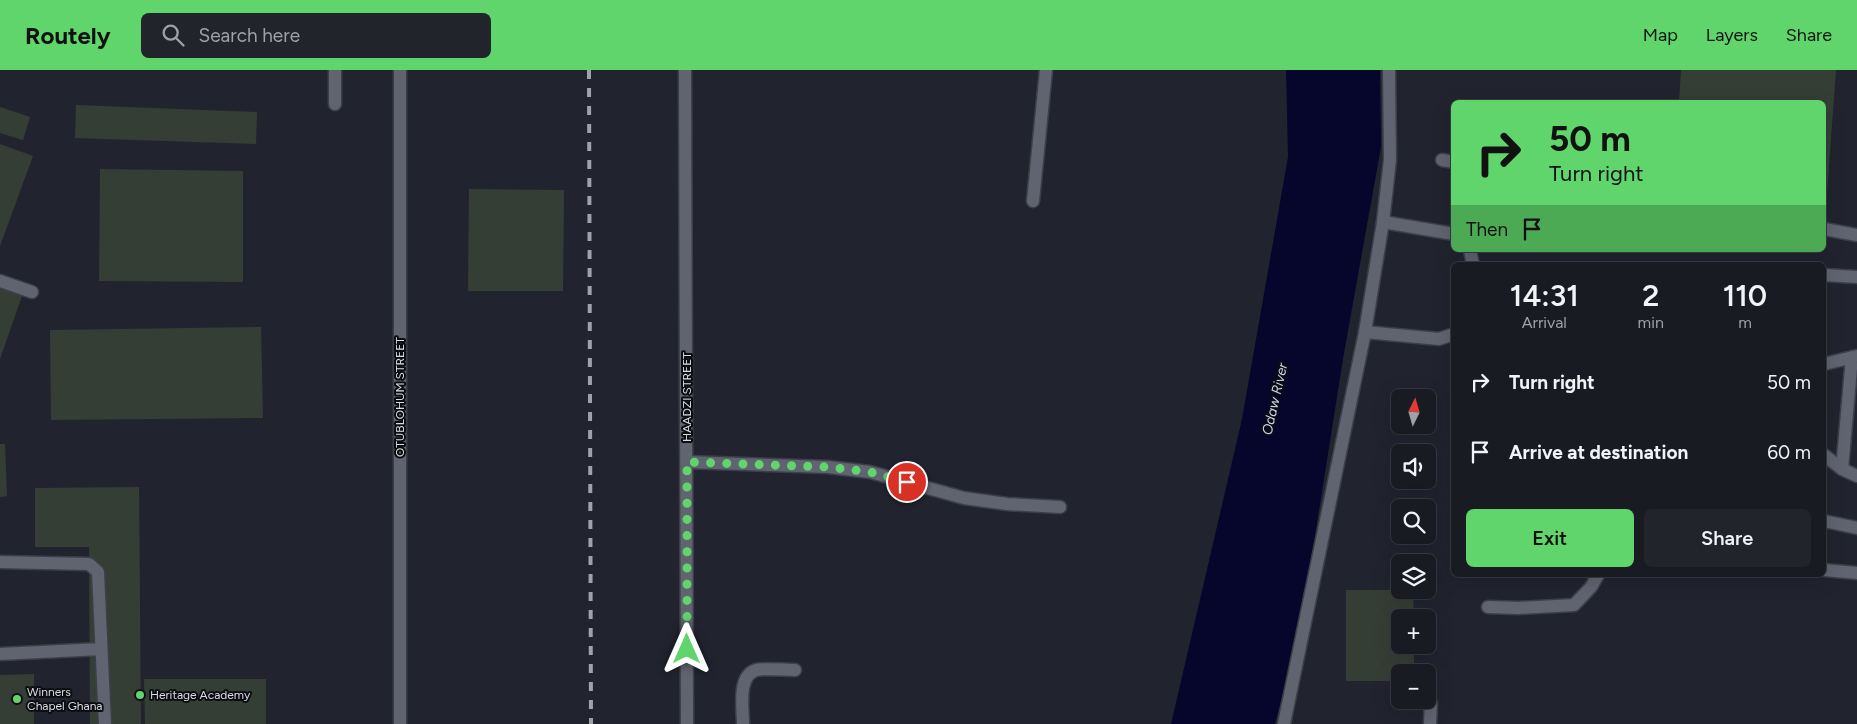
<!DOCTYPE html>
<meta charset="utf-8">
<style>
:root{--surface:#191b23;--page:#22242b;--text:#f1f3f6;--muted:#9fa1a6;--line:#373941;--accent:#60d56b}
body{margin:0;font-family:Figtree,sans-serif;background:var(--page);color:var(--text);height:100vh;display:flex;flex-direction:column;font-size:19px;white-space:nowrap}
*{box-sizing:border-box;margin:0}
p{font-size:16px;color:var(--muted)}
.icon{flex:none;width:28px;height:28px;fill:none;stroke:currentColor;stroke-width:2;stroke-linecap:round;stroke-linejoin:round}
.map{position:relative;flex:1;overflow:hidden}
.drawer{position:absolute;left:1451px;top:192px;width:375px;height:315px;display:flex;flex-direction:column;background:var(--surface);border-radius:8px;box-shadow:0 5px 20px #0002,0 0 0 1px var(--line)}
.drawer>*{flex:none}
.guide{position:absolute;left:1451px;top:30px;width:375px;height:152px;border-radius:8px;box-shadow:0 5px 20px #0002,0 0 0 1px var(--line);background:#60d56b;color:#111;overflow:hidden}
.needle{width:32px;rotate:5deg}
.buttons{position:absolute;left:1391px;top:319px;display:grid;gap:10px}
.buttons a{display:grid;place-items:center;width:45px;height:45px;border-radius:8px;background:var(--surface);box-shadow:0 5px 20px #0002,0 0 0 1px var(--line);font-size:25px}
.pin{position:absolute;display:grid;place-items:center;width:42px;height:42px;color:#fff;margin:-21px;border:2px solid #fff;border-radius:50%;box-shadow:0 1px 5px #0007}
.me{position:absolute;width:55px;margin:-28px;rotate:0deg;stroke-linejoin:round;filter:drop-shadow(0 0 4px #0008)}
.turn{display:flex;align-items:center;gap:18px;height:105px;padding:0 15px;font-size:22px}
.turn .icon{width:65px;height:65px;stroke-width:2.5}
.turn b{display:block;font-size:35px;line-height:42px}
.then{display:flex;align-items:center;height:48px;padding:0 15px;background:#0003;gap:10px;font-size:19px}
.eta{display:flex;justify-content:space-evenly;align-items:center;height:85px;text-align:center}
.eta b{font-size:30px;font-weight:600;line-height:35px}
.action{display:flex;gap:10px;margin-top:auto;padding:10px 15px}
.action a{flex:1;height:58px;border-radius:8px;background:var(--accent);color:#111;font-size:20px;font-weight:600;line-height:58px;text-align:center}
.action a+a{background:var(--page);color:var(--text)}
ul{padding:0;list-style:none}
li{display:flex;align-items:center;gap:15px;height:70px;padding:0 15px}
li div{flex:1}
li b{display:block;font-size:19px}
li em{font-style:normal}
header{display:flex;align-items:center;gap:30px;box-sizing:border-box;height:70px;padding:0 25px;background:var(--accent);color:#111}
header strong{font-size:24px}
nav{display:flex;gap:28px;margin-inline-start:auto;font-size:18px}
.search{width:350px;height:45px;background:var(--page);display:flex;align-items:center;gap:12px;box-sizing:border-box;padding:0 18px;border-radius:8px;color:var(--muted);font-size:19px}
.map>svg:first-child{display:block}
</style>
<header>
<strong>Routely</strong>
<div class="search"><svg class="icon" aria-label="search" viewBox="0 0 24 24"><circle cx="10" cy="10" r="6"/><path d="M15 15l6 6"/></svg>Search here</div>
<nav><a>Map</a><a>Layers</a><a>Share</a></nav>
</header>
<div class="map">
<svg width="1857" height="654" viewBox="0 0 1857 654">
<rect width="100%" height="100%" fill="#21242f"/>
<path fill="#06052c" d="M1286,0H1380L1381,77L1344,283L1301,554L1275,654H1171L1242,349L1288,87Z"/>
<path fill="#353e35" d="M1681,0H1836L1827,124H1824V32H1679Z
M76,35L257,42L256,74L75,68Z
M0,37L30,47L23,70L0,63Z
M0,74L33,86L0,176Z
M100,99L243,101V212L99,211Z
M469,119L564,120L563,221H468Z
M0,218L22,226L0,289Z
M261,257L263,348L51,350L50,260Z
M0,374H5L7,426L0,427Z
M139,417L141,654H90L89,477H35V418Z
M1346,520H1413L1414,548H1400V575H1414V602H1400V611H1346Z
M34,604V654H0V605Z
M144,609H266V654H145Z"/>
<g fill="none" stroke-linecap="round" stroke-linejoin="round">
<defs>
<path id="lane" d="M400,0V654
M335,34V0
M1442,90L1454,92
M1033,131L1046,0
M1383,152L1454,164
M1824,159L1857,165
M1470,180L1473,195
M1824,205L1857,207
M0,211L32,222
M1365,262L1439,269L1454,264
M1824,294L1857,286
M1824,385L1842,399L1857,406
M687,392L828,397L870,402L964,428L1007,434L1060,437
M1842,399L1852,287
M1824,451L1857,458
M0,492L89,494L98,502L105,654
M0,584L101,579
M743,654C743,639 737,606 756,600C766,598 785,600 795,600"/>
<path id="street" d="M685,0L687,654
M1824,500L1857,503
M1488,537L1518,538L1574,535L1591,517L1598,505
M1284,654L1365,262L1383,152L1390,90L1389,0
M1430,654L1431,633"/>
</defs>
<use href="#lane" stroke="#3d3f48" stroke-width="15"/>
<use href="#street" stroke="#3d3f48" stroke-width="15"/>
<use href="#lane" stroke="#606370" stroke-width="12"/>
<use href="#street" stroke="#606370" stroke-width="12"/>
<path stroke="#a0a2aa" stroke-width="4" stroke-dasharray="9 9" stroke-linecap="butt" d="M589,0L591,654"/>
</g>
<g fill="none" stroke-linecap="round" stroke-linejoin="round">
<path stroke="#60d56b" stroke-width="9" stroke-dasharray="0 16.2" d="M687,579V392L828,397L870,402L907,412"/>
</g>
<g fill="#60d56b" stroke="#0c0d12" stroke-width="2">
<circle cx="140" cy="625" r="5"/>
<circle cx="17" cy="629" r="5"/>
</g>
<g text-anchor="middle" dominant-baseline="central" stroke-width="4" stroke-linejoin="round" paint-order="stroke">
<g font-size="12" fill="#dadce3" stroke="#0c0d12">
<text transform="translate(400 327) rotate(-90)">OTUBLOHUM STREET</text>
<text transform="translate(687 327) rotate(-90)">HAADZI STREET</text>
</g>
<g font-size="12" fill="#dadce3" stroke="#0c0d12" text-anchor="start">
<text x="27" y="622">Winners<tspan x="27" dy="14">Chapel Ghana</tspan></text>
<text x="150" y="625">Heritage Academy</text>
</g>
<g font-size="14" font-style="italic" fill="#cbd3f1" stroke="#0c0d12">
<text transform="translate(1275 329) rotate(-77)">Odaw River</text>
</g>
</g>
</svg>
<div class="buttons">
<a><svg class="needle" viewBox="-14 -14 28 28"><path d="M0-13l5 13h-10z" fill="#e53935"/><path d="M0 13l5-13h-10z" fill="#9fa1a6"/></svg></a>
<a><svg class="icon" aria-label="sound" viewBox="0 0 24 24"><path d="M4 9h4l5-4v14l-5-4H4zM17 9q2 3 0 6"/></svg></a>
<a><svg class="icon" aria-label="search" viewBox="0 0 24 24"><circle cx="10" cy="10" r="6"/><path d="M15 15l6 6"/></svg></a>
<a><svg class="icon" aria-label="layers" viewBox="0 0 24 24"><path d="M12 4l9 5-9 5-9-5zM3 14l9 5 9-5"/></svg></a>
<a>+</a>
<a>−</a>
</div>
<div class="pin" style="left:907px;top:412px;background:#d93025"><svg class="icon" aria-label="arrive" viewBox="0 0 24 24"><path d="M6 21V4h12l-3 4 3 4H6"/></svg></div>
<svg class="me" style="left:687px;top:579px" viewBox="-20 -20 40 40"><path d="M0-17L14 15 0 8-14 15z" fill="#60d56b" stroke="#fff" stroke-width="4"/></svg>
<div class="guide">
<div class="turn"><svg class="icon" aria-label="right" viewBox="0 0 24 24"><path d="M7 20v-9h11M14 6l5 5-5 5"/></svg><div><b>50 m</b>Turn right</div></div>
<div class="then">Then<svg class="icon" aria-label="arrive" viewBox="0 0 24 24"><path d="M6 21V4h12l-3 4 3 4H6"/></svg></div>
</div>
<section class="drawer">
<div class="eta">
<div><b>14:31</b><p>Arrival</p></div>
<div><b>2</b><p>min</p></div>
<div><b>110</b><p>m</p></div>
</div>
<ul>
<li><svg class="icon" aria-label="right" viewBox="0 0 24 24"><path d="M7 20v-9h11M14 6l5 5-5 5"/></svg><div><b>Turn right</b></div><em>50 m</em></li>
<li><svg class="icon" aria-label="arrive" viewBox="0 0 24 24"><path d="M6 21V4h12l-3 4 3 4H6"/></svg><div><b>Arrive at destination</b></div><em>60 m</em></li>
</ul>
<div class="action"><a>Exit</a><a>Share</a></div>
</section>
</div>
